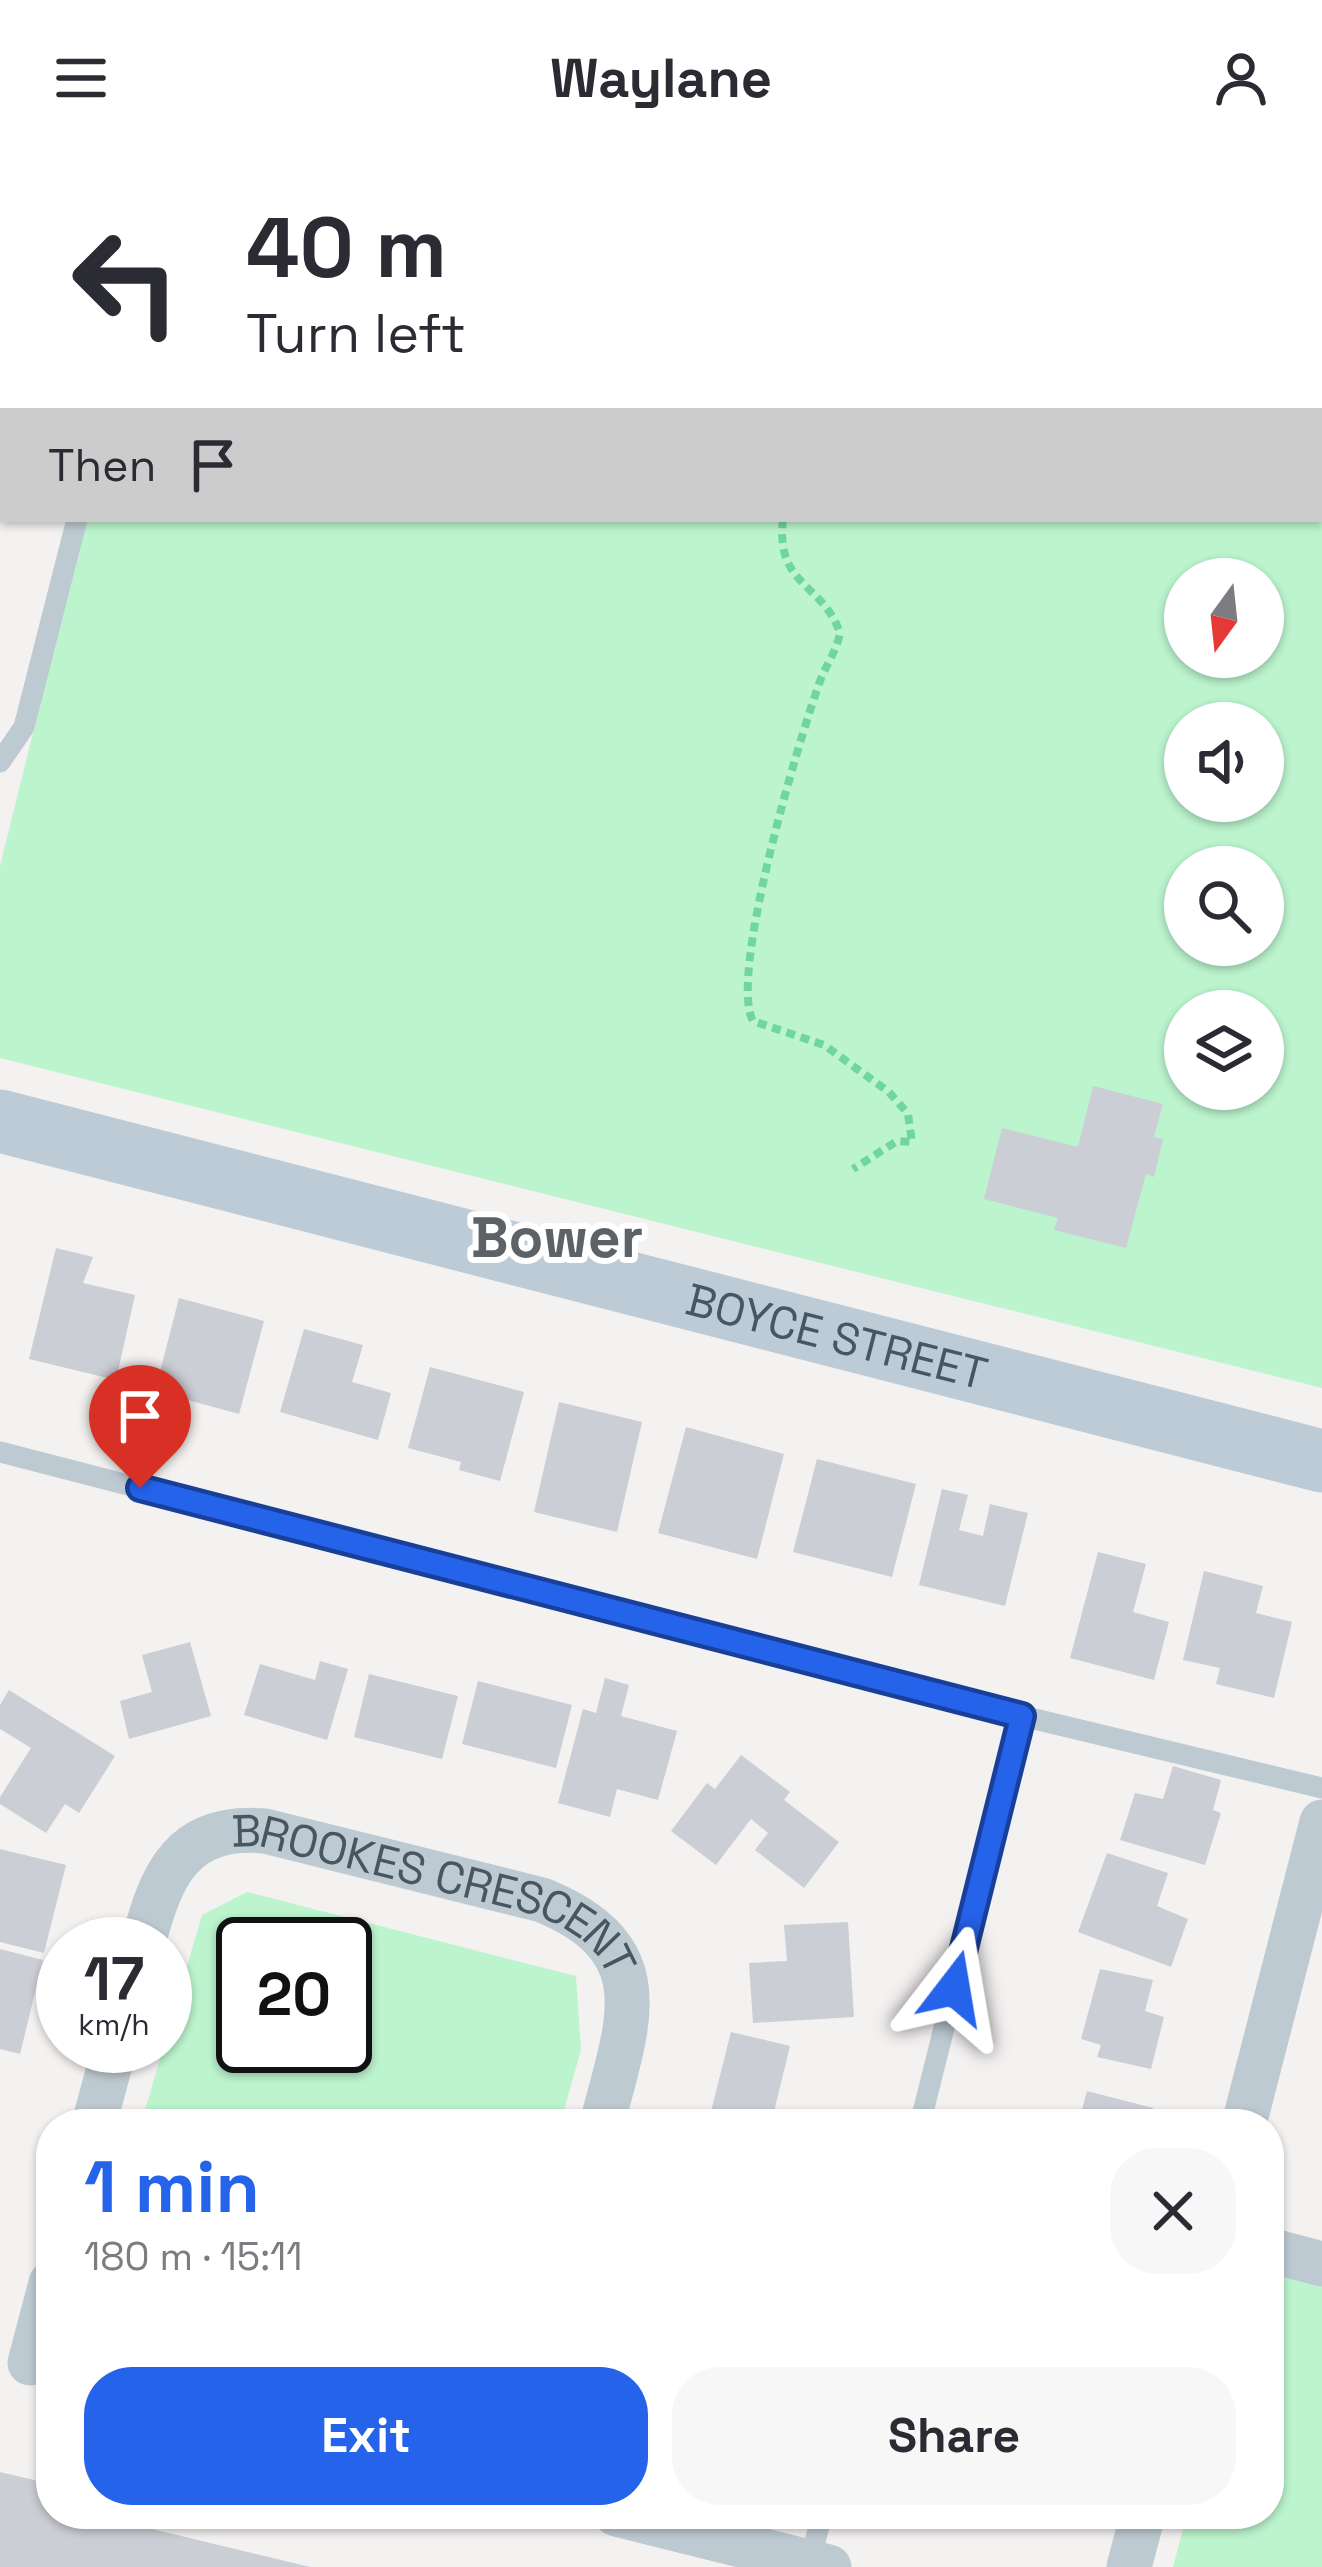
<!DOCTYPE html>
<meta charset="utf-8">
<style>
:root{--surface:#fff;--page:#f7f7f7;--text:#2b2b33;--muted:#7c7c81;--accent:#2563eb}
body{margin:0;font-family:"Space Grotesk",sans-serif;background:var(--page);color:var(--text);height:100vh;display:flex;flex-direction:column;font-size:45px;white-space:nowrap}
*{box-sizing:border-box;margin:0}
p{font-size:39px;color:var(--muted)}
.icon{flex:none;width:66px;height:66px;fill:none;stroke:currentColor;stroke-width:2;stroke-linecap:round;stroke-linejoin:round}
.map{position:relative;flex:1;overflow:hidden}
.side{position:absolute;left:36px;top:1953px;width:1248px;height:420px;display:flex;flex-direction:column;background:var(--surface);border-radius:48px;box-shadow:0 3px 9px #0004}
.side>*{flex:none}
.banner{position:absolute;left:0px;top:0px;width:1323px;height:366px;box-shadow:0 3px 9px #0004;background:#fff;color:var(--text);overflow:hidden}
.needle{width:78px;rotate:195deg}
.fabs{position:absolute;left:1164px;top:402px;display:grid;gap:24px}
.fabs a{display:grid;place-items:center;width:120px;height:120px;border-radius:50%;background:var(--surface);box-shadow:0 3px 9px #0004;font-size:60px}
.speed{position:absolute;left:36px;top:1761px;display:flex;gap:24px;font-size:60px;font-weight:700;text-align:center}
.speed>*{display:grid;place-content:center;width:156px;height:156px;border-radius:50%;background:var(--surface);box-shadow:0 3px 9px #0004;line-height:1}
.speed small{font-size:30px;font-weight:400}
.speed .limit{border:6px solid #111;border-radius:18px;background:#fff;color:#111}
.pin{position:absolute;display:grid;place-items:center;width:102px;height:102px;color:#fff;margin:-123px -51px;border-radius:50% 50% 50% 0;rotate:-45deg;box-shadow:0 0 12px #0007}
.pin .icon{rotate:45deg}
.me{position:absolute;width:132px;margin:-66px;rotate:14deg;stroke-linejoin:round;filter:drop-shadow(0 0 9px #0008)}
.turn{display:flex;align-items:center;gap:42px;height:252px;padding:0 48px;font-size:54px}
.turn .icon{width:156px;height:156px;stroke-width:2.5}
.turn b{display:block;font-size:84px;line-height:102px}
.then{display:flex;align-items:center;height:114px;padding:0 48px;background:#0003;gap:24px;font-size:45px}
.round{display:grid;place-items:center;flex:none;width:126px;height:126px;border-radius:48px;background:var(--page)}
.summary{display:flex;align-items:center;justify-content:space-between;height:204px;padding:0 48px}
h1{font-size:72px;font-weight:700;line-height:90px;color:var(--accent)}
.action{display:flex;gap:24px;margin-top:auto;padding:24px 48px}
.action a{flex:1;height:138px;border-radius:48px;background:var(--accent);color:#fff;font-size:48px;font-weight:700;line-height:138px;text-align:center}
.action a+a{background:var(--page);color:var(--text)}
header{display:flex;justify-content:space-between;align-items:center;height:156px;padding:0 48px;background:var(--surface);font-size:54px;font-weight:700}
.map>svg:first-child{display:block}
</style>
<header><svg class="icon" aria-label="menu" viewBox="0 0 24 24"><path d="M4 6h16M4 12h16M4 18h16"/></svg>Waylane<svg class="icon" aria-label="person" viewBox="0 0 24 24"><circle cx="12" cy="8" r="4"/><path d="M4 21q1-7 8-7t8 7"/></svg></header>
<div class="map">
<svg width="1322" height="2411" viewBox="0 0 1322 2411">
<rect width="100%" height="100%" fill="#f4f1f1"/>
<path fill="#bcf4ce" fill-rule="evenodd" d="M74,0H1322V1232L0,902V710L86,363H1320V3ZM1185,423H1263V501H1185ZM1185,567H1263V645H1185ZM1185,711H1263V789H1185ZM1185,855H1263V933H1185Z
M247,1736L576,1820L581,1894L560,1968H141L202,1759ZM345,1788V1890H243V1788Z
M1322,2109V2411H1173L1187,2358H1269V2114Z"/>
<path fill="#cbced4" d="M1093,930L1163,948L1154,981L1163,983L1154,1021L1146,1018L1126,1092L1054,1074L1058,1062L984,1043L1002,972L1078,991Z
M56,1092L93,1101L83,1127L135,1139L116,1224L29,1203Z
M179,1142L264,1165L239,1258L155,1235Z
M304,1173L363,1189L352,1226L391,1237L378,1284L280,1256Z
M430,1211L524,1236L500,1325L459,1314L461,1306L408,1292Z
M559,1246L642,1266L617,1376L534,1356Z
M686,1271L784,1298L757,1403L658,1377Z
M817,1303L916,1328L892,1421L793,1396Z
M942,1333L968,1339L959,1374L983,1380L990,1348L1028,1357L1005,1450L919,1429Z
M1098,1396L1146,1408L1133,1456L1169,1466L1154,1524L1070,1502Z
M1204,1415L1263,1430L1256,1457L1292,1466L1274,1542L1216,1528L1220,1512L1183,1504Z
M190,1486L211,1560L129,1583L120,1545L152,1536L142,1499Z
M320,1505L348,1513L327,1584L244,1559L260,1508L315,1524Z
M369,1518L458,1540L442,1603L354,1581Z
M605,1522L629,1529L621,1560L677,1575L658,1644L617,1633L610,1661L558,1647L583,1553L596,1557Z
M478,1525L572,1549L556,1612L462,1588Z
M9,1534L115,1600L79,1657L65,1648L46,1677L0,1648V1641L31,1592L0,1573V1549Z
M741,1599L790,1636L784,1644L839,1686L804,1732L755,1694L768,1677L751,1663L716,1709L671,1675L707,1627L715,1633Z
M1173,1610L1221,1624L1213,1654L1221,1657L1205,1709L1120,1684L1135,1637L1163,1643Z
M0,1693L66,1709L44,1797L0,1786Z
M1107,1697L1168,1717L1157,1750L1188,1763L1171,1811L1078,1776Z
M848,1766L854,1861L753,1867L749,1807L787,1805L784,1769Z
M0,1793L43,1804L20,1898L0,1893Z
M1100,1813L1153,1824L1145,1855L1164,1861L1151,1913L1097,1901L1101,1889L1081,1883Z
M731,1876L790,1890L771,1968L708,1967Z
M1087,1935L1153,1952L1149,1968H1078Z
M0,2316L51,2328V2358H147L144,2371L310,2411H0Z"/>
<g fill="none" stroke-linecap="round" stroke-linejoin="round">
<path stroke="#71d69d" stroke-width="8" stroke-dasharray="9 6" stroke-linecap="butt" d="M1119,0L1127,3
M868,3L870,0
M1320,58L1322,59
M783,363C775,430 823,427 840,477C836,497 825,510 819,528C799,584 728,820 753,865L824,889L889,936L908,958L912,986L897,985L853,1013"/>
<path stroke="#becad2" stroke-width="21" d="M0,5L3,6
M0,606L24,571L77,363
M0,1296L1022,1560L1322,1632
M920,1968L1022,1560
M810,2406L822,2358"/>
<g stroke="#becad2" stroke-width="45">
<path id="s1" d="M143,1788C161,1718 182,1668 265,1675L542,1744C662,1793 628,1866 602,1968"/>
<path d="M94,1968L115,1890"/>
<path d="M1244,1968L1322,1666"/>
<path d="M1269,2094L1322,2108"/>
<path d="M30,2207L51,2127"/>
<path d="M616,2358L829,2411"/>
<path d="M1129,2411L1143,2358"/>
</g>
<path stroke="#bdcbd6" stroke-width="63" id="s2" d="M0,965L1322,1305"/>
</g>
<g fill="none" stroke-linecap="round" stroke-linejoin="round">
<defs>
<path id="route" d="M140,1332L1022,1560L954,1832"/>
</defs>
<use href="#route" stroke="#184099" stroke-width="30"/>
<use href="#route" stroke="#2563eb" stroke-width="21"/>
</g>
<g text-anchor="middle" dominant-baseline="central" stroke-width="12" stroke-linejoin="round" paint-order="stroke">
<g font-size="45" fill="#475661" stroke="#fff">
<text stroke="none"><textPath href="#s2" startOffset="864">BOYCE STREET</textPath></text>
<text stroke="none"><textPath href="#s1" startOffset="369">BROOKES CRESCENT</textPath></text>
</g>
<g font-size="57" font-weight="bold" fill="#5d6267" stroke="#fff">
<text x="557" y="1081">Bower</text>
</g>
</g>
</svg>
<div class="fabs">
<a><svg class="needle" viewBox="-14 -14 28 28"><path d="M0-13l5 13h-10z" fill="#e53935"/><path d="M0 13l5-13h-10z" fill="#7c7c81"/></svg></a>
<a><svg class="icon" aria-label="sound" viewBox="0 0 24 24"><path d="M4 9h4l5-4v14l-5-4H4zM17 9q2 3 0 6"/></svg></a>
<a><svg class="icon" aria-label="search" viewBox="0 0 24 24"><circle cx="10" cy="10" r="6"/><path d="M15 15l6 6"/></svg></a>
<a><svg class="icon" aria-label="layers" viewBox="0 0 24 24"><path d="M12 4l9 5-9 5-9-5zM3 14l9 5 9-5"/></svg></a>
</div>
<div class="speed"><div>17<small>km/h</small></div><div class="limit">20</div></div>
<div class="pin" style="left:140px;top:1332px;background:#d93025"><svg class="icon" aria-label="arrive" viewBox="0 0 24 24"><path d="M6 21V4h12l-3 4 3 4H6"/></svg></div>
<svg class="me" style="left:954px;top:1832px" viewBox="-20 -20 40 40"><path d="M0-17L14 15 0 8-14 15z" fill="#2563eb" stroke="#fff" stroke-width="4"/></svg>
<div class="banner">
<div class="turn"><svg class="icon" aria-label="left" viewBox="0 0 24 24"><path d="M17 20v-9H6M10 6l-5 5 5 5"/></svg><div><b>40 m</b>Turn left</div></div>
<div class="then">Then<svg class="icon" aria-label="arrive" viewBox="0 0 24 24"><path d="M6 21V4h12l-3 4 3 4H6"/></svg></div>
</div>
<section class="side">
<div class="summary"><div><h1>1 min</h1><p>180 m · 15:11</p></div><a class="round"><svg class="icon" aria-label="close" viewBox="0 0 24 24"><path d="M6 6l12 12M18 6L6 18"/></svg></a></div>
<div class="action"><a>Exit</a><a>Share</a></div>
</section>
</div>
